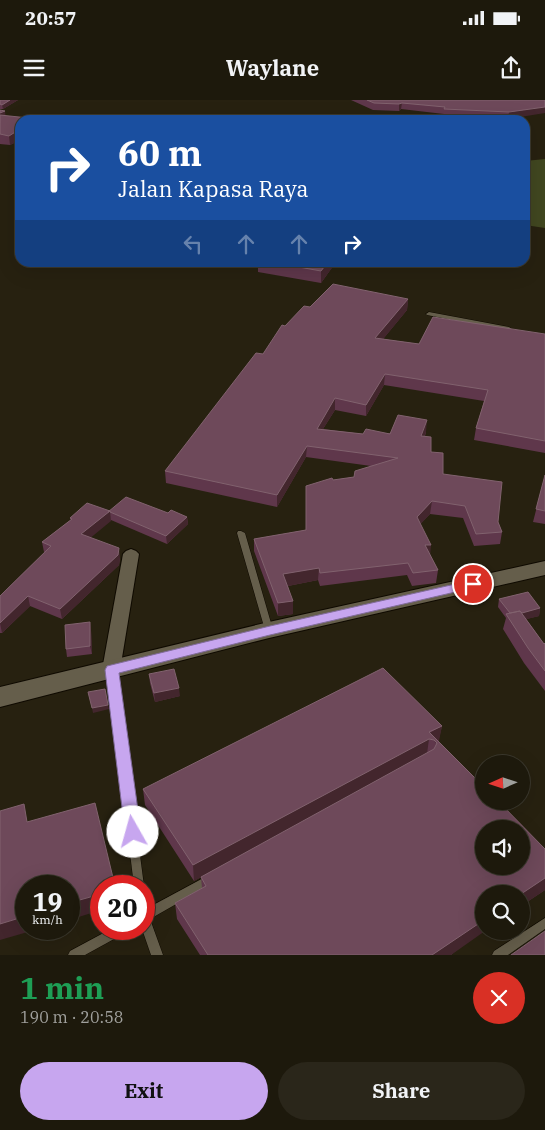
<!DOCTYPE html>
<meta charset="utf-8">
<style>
:root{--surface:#1d190c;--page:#2a261a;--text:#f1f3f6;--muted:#a0a09d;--line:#3b382d;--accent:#c7a6ef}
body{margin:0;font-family:"IBM Plex Serif",serif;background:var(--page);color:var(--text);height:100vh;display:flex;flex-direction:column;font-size:19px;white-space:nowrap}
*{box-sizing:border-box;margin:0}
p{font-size:16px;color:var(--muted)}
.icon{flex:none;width:28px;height:28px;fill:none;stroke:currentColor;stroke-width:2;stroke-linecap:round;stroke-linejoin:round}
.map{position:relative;height:855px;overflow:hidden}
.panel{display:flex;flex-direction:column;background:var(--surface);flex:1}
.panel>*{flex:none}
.top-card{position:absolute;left:15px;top:15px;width:515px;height:152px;border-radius:15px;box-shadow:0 5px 20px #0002,0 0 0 1px var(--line);background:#1a4fa0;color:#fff;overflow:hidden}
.needle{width:32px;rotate:267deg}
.fabs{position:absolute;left:475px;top:655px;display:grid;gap:10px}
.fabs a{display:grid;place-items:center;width:55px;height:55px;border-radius:50%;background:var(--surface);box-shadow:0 5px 20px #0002,0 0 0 1px var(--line);font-size:25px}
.speed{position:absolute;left:15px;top:775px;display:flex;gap:10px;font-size:25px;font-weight:700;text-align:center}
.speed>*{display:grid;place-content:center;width:65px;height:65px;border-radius:50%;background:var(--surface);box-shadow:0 5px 20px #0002,0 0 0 1px var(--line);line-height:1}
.speed small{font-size:12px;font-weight:400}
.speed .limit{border:8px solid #d22;background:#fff;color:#111}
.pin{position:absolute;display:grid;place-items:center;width:42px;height:42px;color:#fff;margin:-21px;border:2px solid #fff;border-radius:50%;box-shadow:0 1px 5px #0007}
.me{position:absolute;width:55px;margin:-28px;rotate:353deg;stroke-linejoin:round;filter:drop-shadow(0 0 4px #0008)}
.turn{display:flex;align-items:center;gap:18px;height:105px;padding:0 20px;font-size:22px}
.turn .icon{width:65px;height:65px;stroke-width:2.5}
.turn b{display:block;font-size:35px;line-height:42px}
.lanes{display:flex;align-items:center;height:48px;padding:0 20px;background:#0003;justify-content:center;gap:25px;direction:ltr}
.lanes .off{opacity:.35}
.round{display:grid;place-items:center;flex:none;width:52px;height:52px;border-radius:26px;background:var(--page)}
.summary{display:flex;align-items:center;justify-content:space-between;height:85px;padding:0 20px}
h1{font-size:30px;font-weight:700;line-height:38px;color:#1e9e55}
.action{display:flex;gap:10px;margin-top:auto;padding:10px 20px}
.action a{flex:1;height:58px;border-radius:30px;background:var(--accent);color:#111;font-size:20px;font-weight:700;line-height:58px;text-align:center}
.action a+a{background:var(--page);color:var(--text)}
.status{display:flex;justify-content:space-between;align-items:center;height:35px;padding:0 25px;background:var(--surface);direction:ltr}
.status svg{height:14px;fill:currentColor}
header{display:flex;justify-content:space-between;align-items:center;height:65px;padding:0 20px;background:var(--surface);font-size:22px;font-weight:700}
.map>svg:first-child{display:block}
</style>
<div class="status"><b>20:57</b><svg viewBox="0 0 49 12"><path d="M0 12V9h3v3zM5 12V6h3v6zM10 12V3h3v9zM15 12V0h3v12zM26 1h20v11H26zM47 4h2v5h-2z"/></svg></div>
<header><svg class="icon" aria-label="menu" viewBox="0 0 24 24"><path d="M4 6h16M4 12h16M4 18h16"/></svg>Waylane<svg class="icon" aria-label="share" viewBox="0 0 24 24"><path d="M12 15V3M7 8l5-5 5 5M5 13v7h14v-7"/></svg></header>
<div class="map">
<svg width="545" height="855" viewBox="0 0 545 855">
<rect width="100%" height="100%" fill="#272110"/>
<path fill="#414720" d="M545,59V128L525,125V61Z"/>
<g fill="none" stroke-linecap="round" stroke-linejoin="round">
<defs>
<path id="lane" d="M429,212L509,227L512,229L509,231L427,215L426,214Z
M238,431H241L245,433L273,530L272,532H266L265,530L237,433Z
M112,567L115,568L116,570L144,786V788V786H134L108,570L109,568Z
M209,775L213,777L214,780L213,783L150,819L163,855H151L142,829H144V810Z
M545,818V829L508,855H492L494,851Z
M111,829H127L125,833L85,855H68L70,851Z"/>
<path id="street" d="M131,449L136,451L139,454L120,570L117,575L111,576L105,575L102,570L123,454L126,451Z"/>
<path id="secondary" d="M545,461V475L269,538L0,607V587L269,522Z"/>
</defs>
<use href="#lane" stroke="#0f0a00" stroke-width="1"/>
<use href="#street" stroke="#0f0a00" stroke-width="2"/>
<use href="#secondary" stroke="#0f0a00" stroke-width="2"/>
<use href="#lane" fill="#655e4b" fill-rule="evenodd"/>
<use href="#street" fill="#655e4b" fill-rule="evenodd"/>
<use href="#secondary" fill="#655e4b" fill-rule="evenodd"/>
</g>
<path fill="#5f374b" d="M0,0H18L3,9H0Z
M351,0H545L508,19L443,15L444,14L401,9L399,11L373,10Z
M0,10L6,16L38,20H20V40L10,45L0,44Z
M258,162H336L321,183L258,172Z
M408,199L407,210L383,239L419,244L545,234V353L474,340L476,328L484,301L384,285L366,316L335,310L323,329L363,334L426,332L425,336L431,352L443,374L498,422L502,432L500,444L474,446L463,418L430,414L420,424L430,455L438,470L436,483L412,486L407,475L320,486L318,480L288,486L293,514L278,516L254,451V439L306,430L333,380L354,377L371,366L306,357L277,407L166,383L165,371L263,254L285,226L310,207Z
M545,375V424L533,422Z
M109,411L168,413L187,417L188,424L167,444L111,420L90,437L120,458L119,465L62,519L30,506L2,533H0V496L45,452H44L42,442L71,420L70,418Z
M499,499L540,508L539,516L526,519L544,544L545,543V591L524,563L503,529L506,518L498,507Z
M91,530L92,554L67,557L66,549Z
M149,574L180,596L155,602L150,583Z
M442,626L438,642L545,749V790L521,806V794L451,855H200L177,819L175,803L202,788L201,777L194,781L145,705L143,689Z"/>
<path fill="#43262d" d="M10,0H18L3,9L2,5Z
M402,3L401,9L399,11V4Z
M545,7V13L508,19L509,12Z
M5,11L6,20L0,23V13Z
M20,29V40L10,45L9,36Z
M328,162H336L321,183V171Z
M408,199L407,210L375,249V238Z
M385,274L384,285L366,316V305Z
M335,298V310L316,340L317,329Z
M427,320L426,332L420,348L421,336Z
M307,346L306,357L277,407V395Z
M432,401L430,414L415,430L417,417Z
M110,411L111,421L83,444L81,434Z
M187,417L188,424L167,444L166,436Z
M425,445H431L430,457Z
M119,448L120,458L119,465L62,519L60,509Z
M319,468L318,480L283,487V474Z
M28,496L30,506L2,533L0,523Z
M293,501V514L278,516V503Z
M540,508L539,516L512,523V515Z
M90,522L91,530L92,554L90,546Z
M179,588L180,596L155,602L154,593Z
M108,605L109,609L93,613L92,608Z
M442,626L439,641L436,643L434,640L429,639L427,654L194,781L193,765Z
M545,778V790L521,806V794Z
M101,794V810L69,820V803Z
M26,816V829H38L0,840V824Z
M484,820V831H485L451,855H432Z"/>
<path fill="#6e495a" stroke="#81626e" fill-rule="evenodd" d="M0,0H10L2,5L0,4Z
M367,0H545V7L509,12L444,9L445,7L402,3L399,4L374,3Z
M0,10L5,11L0,13Z
M0,15L38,19L20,20V29L9,36L0,34Z
M271,162H328L321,171Z
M333,184L408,199L375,238L419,244L433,217L545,234V341L476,328L488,290L385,274L366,305L335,298L317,329L363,334L366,329L390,334L398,315L427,320L421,336L431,337V352L443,353V374L502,382L498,422L502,432L476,434L465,406L432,401L417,417L431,445H425L438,470L413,473L408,463L320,473L319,468L283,474L293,501L278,503L254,439L306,430V386L332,378L333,380L354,377L355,371L398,358L307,346L277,395L165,371L256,253L263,254L282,225L285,226L304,206L310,207Z
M545,375V411L536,409Z
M126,397L168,413L171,410L187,417L166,436L110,412V411L108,412Z
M87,403L110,411L81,434L119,448L118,455L60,509L28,496L0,523V496L51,446L42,442L72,419L70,418Z
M528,492L540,508L522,513L520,511L510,513L499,499Z
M520,511L544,544L545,543V571L528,548L506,514Z
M90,522V546L66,549L65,525Z
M383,568L442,626L429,632L484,687V701H498L545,749V778L521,794H484V820L432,855H208L175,803L206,786L201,777L434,649L437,643L434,640L429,639L193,765L143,689ZM484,729H521V766H484Z
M174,569L179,588L154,593L149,574Z
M105,589L108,605L92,608L88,592Z
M95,703L115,786H101V794L69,803V786H26V816L0,824V711L24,704L27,722Z
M545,831V855H511Z"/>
<path fill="#c7a6ef" stroke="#816c9b" d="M473,480L477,481L479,484L477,487L270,535L119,573L141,732L138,737L133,739L127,737L125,732L105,570L107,566L270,526Z"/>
</svg>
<div class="fabs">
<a><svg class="needle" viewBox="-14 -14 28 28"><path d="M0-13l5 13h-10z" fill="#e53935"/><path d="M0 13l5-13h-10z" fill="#a0a09d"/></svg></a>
<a><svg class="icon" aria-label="sound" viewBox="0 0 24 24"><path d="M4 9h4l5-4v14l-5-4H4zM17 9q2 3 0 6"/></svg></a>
<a><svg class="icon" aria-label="search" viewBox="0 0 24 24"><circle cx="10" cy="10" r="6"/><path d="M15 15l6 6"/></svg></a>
</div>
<div class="speed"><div>19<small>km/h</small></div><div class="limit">20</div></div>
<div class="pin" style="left:473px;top:484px;background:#d93025"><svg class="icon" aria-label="arrive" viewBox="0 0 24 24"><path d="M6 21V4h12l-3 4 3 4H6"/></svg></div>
<svg class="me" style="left:133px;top:732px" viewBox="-20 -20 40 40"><circle r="19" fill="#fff"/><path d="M0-13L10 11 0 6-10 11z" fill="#c7a6ef"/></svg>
<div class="top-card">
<div class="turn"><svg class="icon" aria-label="right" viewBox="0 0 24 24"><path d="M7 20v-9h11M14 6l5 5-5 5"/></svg><div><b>60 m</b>Jalan Kapasa Raya</div></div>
<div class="lanes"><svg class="icon off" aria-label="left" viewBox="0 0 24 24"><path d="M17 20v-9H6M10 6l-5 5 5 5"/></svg><svg class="icon off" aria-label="ahead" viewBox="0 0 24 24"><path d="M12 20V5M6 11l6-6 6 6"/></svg><svg class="icon off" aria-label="ahead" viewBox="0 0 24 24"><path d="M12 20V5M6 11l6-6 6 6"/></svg><svg class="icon" aria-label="right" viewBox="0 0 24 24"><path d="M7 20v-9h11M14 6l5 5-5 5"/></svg></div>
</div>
</div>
<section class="panel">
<div class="summary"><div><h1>1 min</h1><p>190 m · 20:58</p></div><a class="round" style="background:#d93025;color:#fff"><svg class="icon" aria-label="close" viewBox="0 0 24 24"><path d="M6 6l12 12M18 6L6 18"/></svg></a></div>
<div class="action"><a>Exit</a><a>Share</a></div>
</section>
